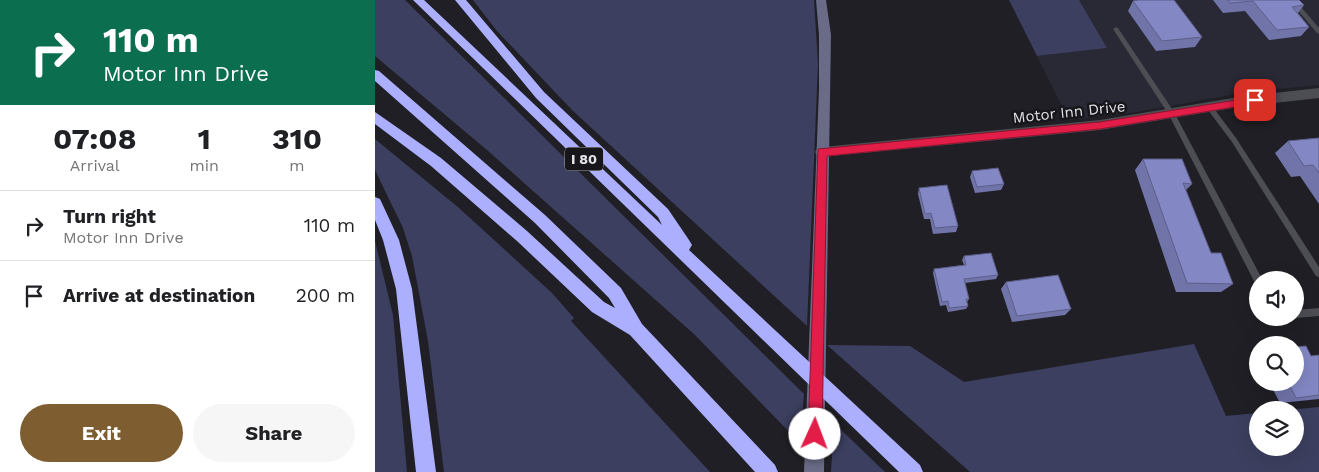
<!DOCTYPE html>
<style>
:root{--surface:#fff;--page:#f6f6f6;--text:#202124;--muted:#757577;--line:#e0e0e0;--accent:#7e5d30}
body{margin:0;font-family:"Work Sans",sans-serif;background:var(--page);color:var(--text);height:100vh;display:flex;flex-direction:column;font-size:19px;white-space:nowrap}
*{box-sizing:border-box;margin:0}
p{font-size:16px;color:var(--muted)}
.icon{flex:none;width:28px;height:28px;fill:none;stroke:currentColor;stroke-width:2;stroke-linecap:round;stroke-linejoin:round}
.map{position:relative;flex:1;overflow:hidden}
.details{display:flex;flex-direction:column;background:var(--surface);width:375px}
.details>*{flex:none}
.guide{background:#0b6e4f;color:#fff;overflow:hidden}
.tools{position:absolute;left:874px;top:271px;display:grid;gap:10px}
.tools a{display:grid;place-items:center;width:55px;height:55px;border-radius:50%;background:var(--surface);box-shadow:0 5px 20px #0002;font-size:25px}
.pin{position:absolute;display:grid;place-items:center;width:42px;height:42px;color:#fff;margin:-21px;border-radius:10px;box-shadow:0 2px 8px #0006}
.me{position:absolute;width:55px;margin:-28px;rotate:2deg;stroke-linejoin:round;filter:drop-shadow(0 0 4px #0008)}
.turn{display:flex;align-items:center;gap:18px;height:105px;padding:0 20px;font-size:22px}
.turn .icon{width:65px;height:65px;stroke-width:2.5}
.turn b{display:block;font-size:35px;line-height:42px}
.eta{display:flex;justify-content:space-evenly;align-items:center;height:85px;text-align:center}
.eta b{font-size:30px;font-weight:700;line-height:35px}
.primary-button{display:flex;gap:10px;margin-top:auto;padding:10px 20px}
.primary-button a{flex:1;height:58px;border-radius:30px;background:var(--accent);color:#fff;font-size:20px;font-weight:700;line-height:58px;text-align:center}
.primary-button a+a{background:var(--page);color:var(--text)}
ul{padding:0;list-style:none}
li{display:flex;align-items:center;gap:15px;height:70px;padding:0 20px;border-top:1px solid var(--line)}
li div{flex:1}
li b{display:block;font-size:19px}
li em{font-style:normal}
main{display:flex;flex:1;min-height:0}
.map>svg:first-child{display:block}
</style>
<main>
<section class="details">
<div class="guide">
<div class="turn"><svg class="icon" aria-label="right" viewBox="0 0 24 24"><path d="M7 20v-9h11M14 6l5 5-5 5"/></svg><div><b>110 m</b>Motor Inn Drive</div></div>
</div>
<div class="eta">
<div><b>07:08</b><p>Arrival</p></div>
<div><b>1</b><p>min</p></div>
<div><b>310</b><p>m</p></div>
</div>
<ul>
<li><svg class="icon" aria-label="right" viewBox="0 0 24 24"><path d="M7 20v-9h11M14 6l5 5-5 5"/></svg><div><b>Turn right</b><p>Motor Inn Drive</p></div><em>110 m</em></li>
<li><svg class="icon" aria-label="arrive" viewBox="0 0 24 24"><path d="M6 21V4h12l-3 4 3 4H6"/></svg><div><b>Arrive at destination</b></div><em>200 m</em></li>
</ul>
<div class="primary-button"><a>Exit</a><a>Share</a></div>
</section>
<div class="map">
<svg width="944" height="472" viewBox="0 0 944 472">
<rect width="100%" height="100%" fill="#1f1f25"/>
<path fill="#282934" d="M704,0H944V85L872,92L762,112L694,120L662,56L732,48Z"/>
<path fill="#3d3f60" d="M0,0H30L429,394L425,443L320,335L112,150L0,56Z
M98,0H439L443,64L432,326L197,110L122,31Z
M634,0H704L732,48L662,56Z
M0,139L84,208L177,293L199,318L196,321L335,472H69L53,341L37,256L28,228L0,170Z
M0,241L18,315L32,472H0Z
M819,344L851,416L882,413V448H920V410H912L944,407V472H595L452,345L535,346L589,382Z
M459,423L510,472H456Z"/>
<g fill="none" stroke-linecap="round" stroke-linejoin="round">
<path fill="#4d4e54" fill-rule="evenodd" d="M914,0H920L944,28V34L942,33Z
M741,27L743,28L799,112L886,277L887,280H882V283H880L794,115L738,29Z
M833,106H837L861,138L944,267V277L941,276L857,142L833,110L832,108Z
M944,308V316L920,318H919L920,310Z"/>
<path fill="#4d4e54" fill-rule="evenodd" d="M944,88V98L864,107L725,130L447,157L442,156L440,152L442,148L447,147L725,120L864,97Z"/>
<path fill="#696b87" fill-rule="evenodd" d="M441,0H451L456,35L449,472H429L444,89V35Z"/>
<path fill="#abaffd" fill-rule="evenodd" d="M38,0H49L287,225L283,217L161,98L80,0H91L169,92L293,209L314,240L317,245L314,250L545,465L548,472H524Z
M0,70L4,71L170,215L246,288L267,324L400,465L403,472H380L255,335L217,312L142,241L56,166L0,124V112L66,158L152,231L229,302L240,308L234,298L160,223L0,81Z
M0,197L5,199L24,240L37,289L61,472H41L21,289L8,240L0,220Z"/>
</g>
<path fill="#7174a9" d="M838,0H924L929,5L923,13L934,27L926,36L894,40L870,11L848,13Z
M758,1L827,37L820,47L781,51L753,11Z
M944,138V204L925,176L916,177L900,153L913,141Z
M768,159L817,184L811,190L836,253L858,284L846,292H801L760,170Z
M597,171L629,184L626,190L600,193L595,177Z
M544,188L583,226L581,232L558,234L555,219H549L543,194Z
M589,256L623,275L621,279L590,283L594,299L592,302L593,306L591,309L573,312L571,305L565,306L558,273L559,269L589,265L587,260Z
M631,282L696,309L690,315L637,322L626,289Z
M944,355V399L905,403L894,382H920L936,356Z"/>
<path fill="#8387c4" stroke="#5c5e89" d="M763,0H799L827,37L787,41L758,1Z
M853,0H924L929,5L917,7L934,27L902,30L878,1L855,3Z
M944,138V173L938,165L929,166L913,141Z
M768,159H807L817,184L808,183L836,253H846L858,284L812,283Z
M623,168L629,184L602,187L597,171Z
M572,185L583,226L560,228L556,213L550,214L544,188Z
M616,253L623,275L589,279L594,299H591L593,306L574,308L573,301L567,302L559,269L591,265L589,256Z
M683,275L696,309L642,316L631,282Z
M931,346L936,356L944,355V395L921,398L913,382H920V347Z"/>
<path fill="#e11d48" stroke="#92132f" d="M880,97L885,100L884,103L725,129L452,156L447,434L445,439L440,441L435,439L433,434L443,149L725,122Z"/>
<g text-anchor="middle" dominant-baseline="central" stroke-width="5" stroke-linejoin="round" paint-order="stroke">
<rect fill="#16161b" stroke="#a5a6a9" stroke-width="1" x="190" y="147.5" width="38" height="23" rx="4"/>
<g font-size="14" font-weight="bold" fill="#e2e3e6">
<text x="209" y="159">I 80</text>
</g>
<g font-size="15" fill="#e2e3e6" stroke="#16161b">
<text transform="translate(694 112) rotate(-6)">Motor Inn Drive</text>
</g>
</g>
</svg>
<div class="tools">
<a><svg class="icon" aria-label="sound" viewBox="0 0 24 24"><path d="M4 9h4l5-4v14l-5-4H4zM17 9q2 3 0 6"/></svg></a>
<a><svg class="icon" aria-label="search" viewBox="0 0 24 24"><circle cx="10" cy="10" r="6"/><path d="M15 15l6 6"/></svg></a>
<a><svg class="icon" aria-label="layers" viewBox="0 0 24 24"><path d="M12 4l9 5-9 5-9-5zM3 14l9 5 9-5"/></svg></a>
</div>
<div class="pin" style="left:880px;top:100px;background:#d93025"><svg class="icon" aria-label="arrive" viewBox="0 0 24 24"><path d="M6 21V4h12l-3 4 3 4H6"/></svg></div>
<svg class="me" style="left:440px;top:434px" viewBox="-20 -20 40 40"><circle r="19" fill="#fff"/><path d="M0-13L10 11 0 6-10 11z" fill="#e11d48"/></svg>
</div>
</main>
